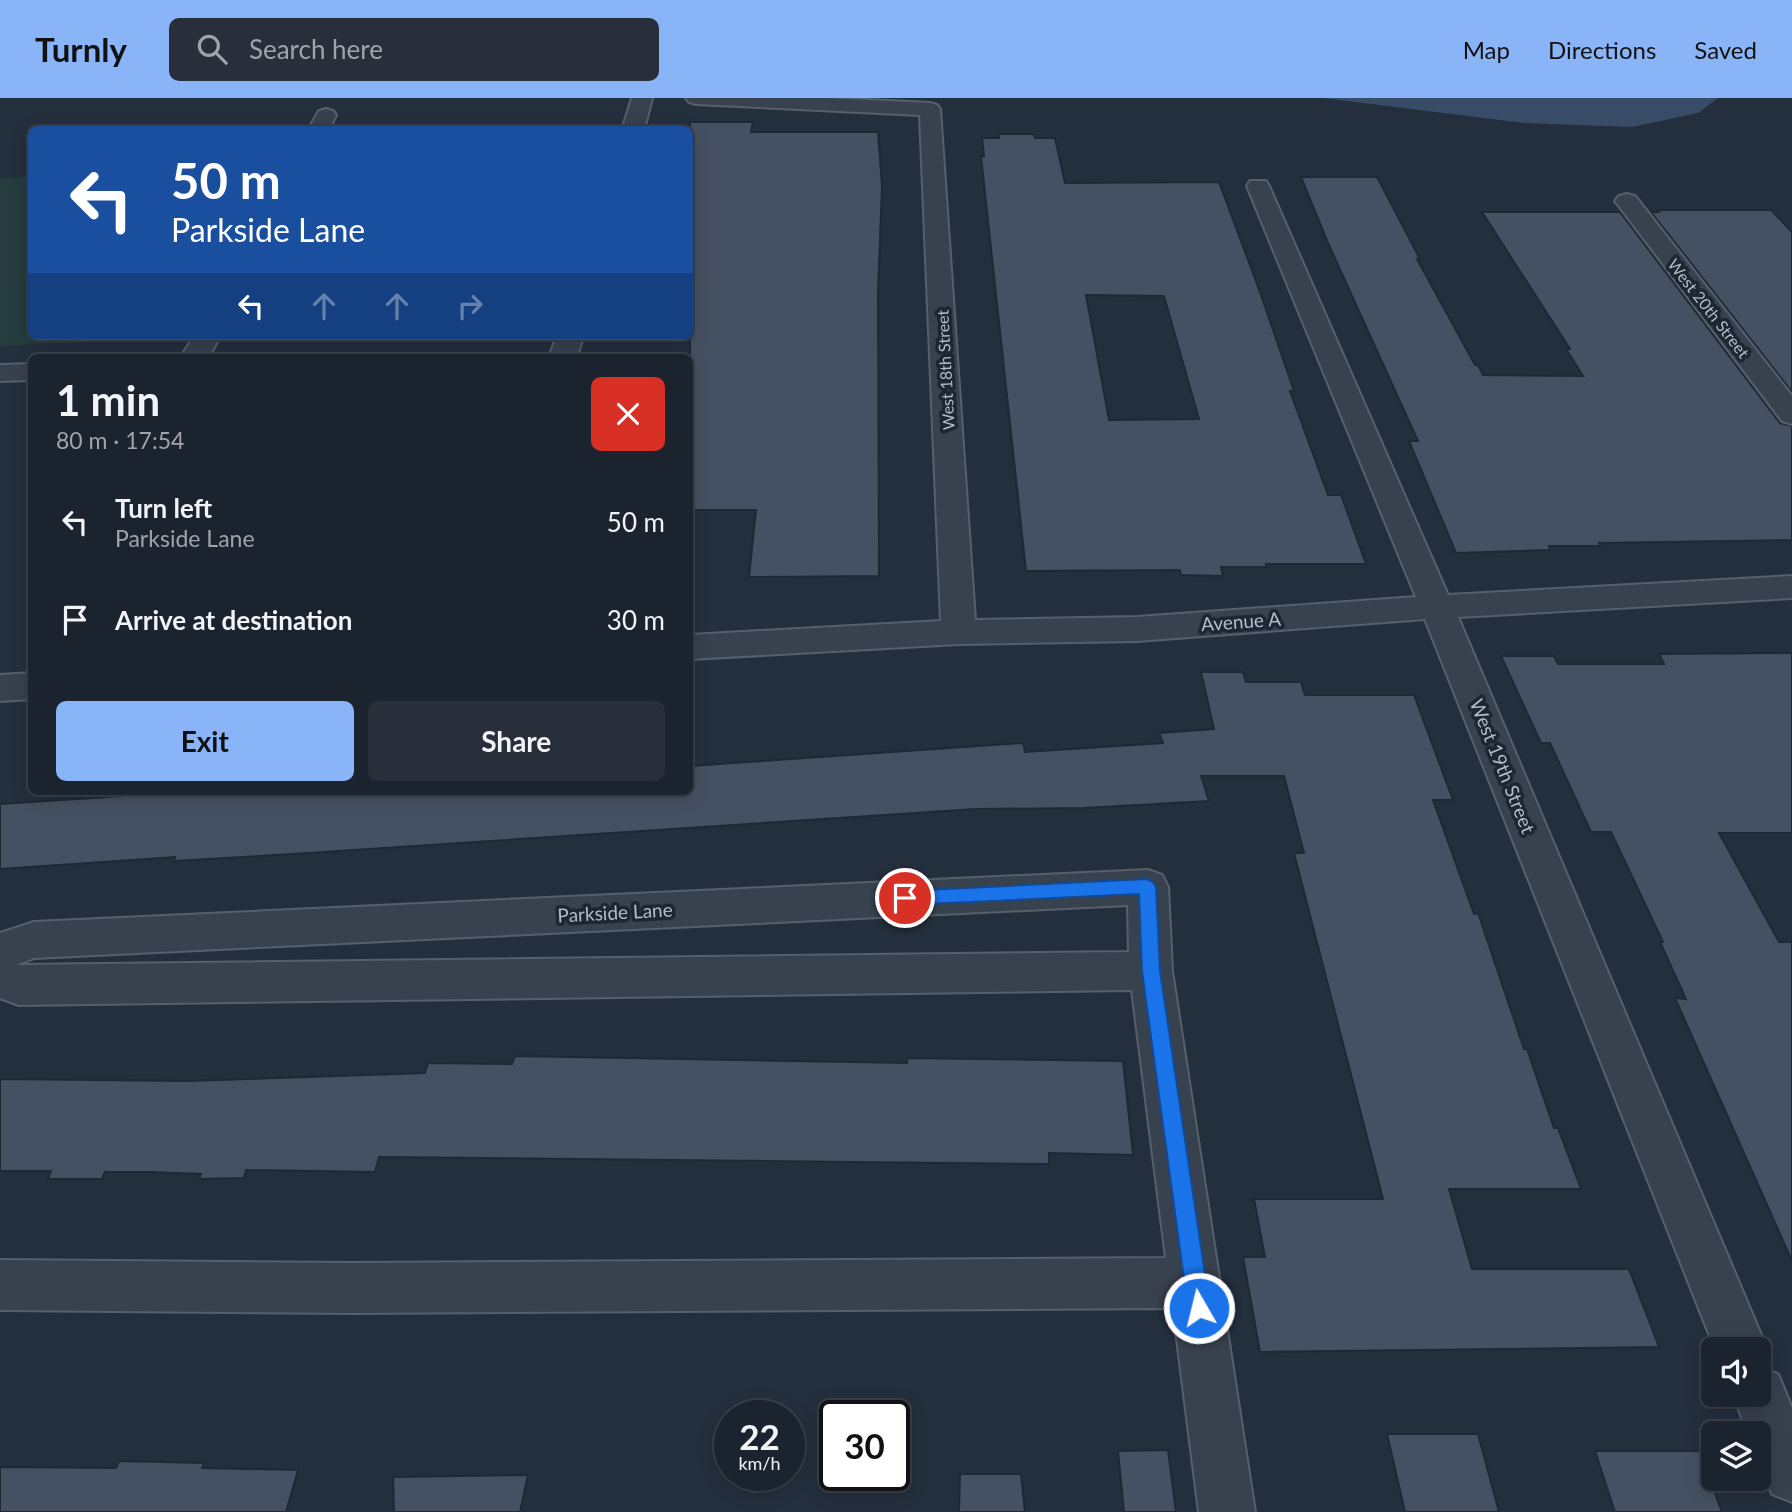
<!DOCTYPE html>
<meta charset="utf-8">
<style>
:root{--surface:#1b232e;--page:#282f3a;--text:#f1f3f6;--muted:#a0a4aa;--line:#39404a;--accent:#8ab4f8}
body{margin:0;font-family:Lato,sans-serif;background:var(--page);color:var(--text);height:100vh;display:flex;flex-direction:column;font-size:26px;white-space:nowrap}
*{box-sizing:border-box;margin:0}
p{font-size:23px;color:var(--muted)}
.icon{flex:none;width:38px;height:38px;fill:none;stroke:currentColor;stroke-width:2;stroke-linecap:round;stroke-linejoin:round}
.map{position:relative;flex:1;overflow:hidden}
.drawer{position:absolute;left:28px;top:256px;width:665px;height:441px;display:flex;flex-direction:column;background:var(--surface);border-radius:10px;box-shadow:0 4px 18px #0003,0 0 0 2px var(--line)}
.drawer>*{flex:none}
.top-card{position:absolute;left:28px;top:28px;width:665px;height:214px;border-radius:10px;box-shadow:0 4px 18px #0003,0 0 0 2px var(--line);background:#1a4fa0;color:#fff;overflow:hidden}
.controls{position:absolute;left:1701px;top:1239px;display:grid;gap:14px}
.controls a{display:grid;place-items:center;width:70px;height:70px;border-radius:10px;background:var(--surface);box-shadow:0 4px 18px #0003,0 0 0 2px var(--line);font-size:35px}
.speed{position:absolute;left:714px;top:1302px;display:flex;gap:14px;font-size:35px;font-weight:700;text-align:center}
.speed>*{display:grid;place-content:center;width:91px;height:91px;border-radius:50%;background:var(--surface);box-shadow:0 4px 18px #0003,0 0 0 2px var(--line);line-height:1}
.speed small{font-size:18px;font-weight:400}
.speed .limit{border:4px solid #111;border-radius:10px;background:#fff;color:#111}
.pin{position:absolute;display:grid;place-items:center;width:60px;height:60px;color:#fff;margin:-30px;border:4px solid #fff;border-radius:50%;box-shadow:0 2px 7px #0007}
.me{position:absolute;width:77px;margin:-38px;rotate:352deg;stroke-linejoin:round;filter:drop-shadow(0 0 5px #0008)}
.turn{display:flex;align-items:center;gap:24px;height:147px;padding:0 28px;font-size:32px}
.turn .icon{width:91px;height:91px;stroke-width:2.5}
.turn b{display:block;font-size:49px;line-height:60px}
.lanes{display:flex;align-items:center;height:66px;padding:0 28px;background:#0003;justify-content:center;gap:35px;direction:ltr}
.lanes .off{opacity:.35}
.round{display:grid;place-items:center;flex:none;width:74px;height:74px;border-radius:10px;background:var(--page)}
.summary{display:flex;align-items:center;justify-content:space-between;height:119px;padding:0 28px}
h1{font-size:42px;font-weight:700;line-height:52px}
.button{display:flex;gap:14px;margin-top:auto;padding:14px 28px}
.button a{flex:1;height:80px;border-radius:10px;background:var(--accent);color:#111;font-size:28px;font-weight:700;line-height:80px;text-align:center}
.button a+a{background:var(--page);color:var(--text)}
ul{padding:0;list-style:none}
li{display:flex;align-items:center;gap:21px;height:98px;padding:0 28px}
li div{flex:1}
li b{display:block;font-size:26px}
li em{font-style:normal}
header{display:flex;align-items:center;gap:42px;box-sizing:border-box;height:98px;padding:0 35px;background:var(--accent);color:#111}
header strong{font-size:33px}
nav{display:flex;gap:38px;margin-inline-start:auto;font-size:24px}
.search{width:490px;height:63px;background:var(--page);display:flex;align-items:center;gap:18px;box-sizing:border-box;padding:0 24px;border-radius:10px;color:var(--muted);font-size:26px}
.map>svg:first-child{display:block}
</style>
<header>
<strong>Turnly</strong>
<div class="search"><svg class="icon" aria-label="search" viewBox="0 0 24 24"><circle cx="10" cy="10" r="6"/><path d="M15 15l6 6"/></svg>Search here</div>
<nav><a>Map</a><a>Directions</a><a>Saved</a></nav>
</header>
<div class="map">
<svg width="1792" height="1414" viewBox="0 0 1792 1414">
<rect width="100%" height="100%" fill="#242f3e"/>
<path fill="#263c3f" d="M31,79L32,238L174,240L0,248V80Z"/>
<path fill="#394c67" d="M1323,0H1718L1698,15L1632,29L1524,25Z"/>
<path fill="#455162" stroke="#1f2835" stroke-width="2" fill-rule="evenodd" d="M690,24H753L751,34H878L882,88L878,194L879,478L749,479L756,412H690Z
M999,36H1034L1035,40H1055L1065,85L1219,84L1260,194L1294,293H1290L1328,397H1341L1366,466H1266L1267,469H1221L1223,478L1181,477L1180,472L1026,473L981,58H984L982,40H999ZM1086,197L1164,198L1199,321L1109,322Z
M1301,79H1377L1420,161H1417L1475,267H1478L1483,277L1583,278L1566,251H1570L1482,114H1620L1780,325L1792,328V442L1599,445L1601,448H1549L1550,452L1456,455L1409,343H1418L1328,145Z
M1657,112H1771L1792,134V294L1651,114H1659Z
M1792,555V735H1719L1779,844H1792V1163L1675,900L1686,901L1660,844H1663L1611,734H1591L1550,645H1541L1501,558H1554L1558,566H1664L1659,556Z
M1201,574H1243L1246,584H1301L1305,597H1414L1453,702H1433L1474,816L1478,815L1524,951H1527L1554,1030H1558L1581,1091H1449L1472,1171H1629L1659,1249L1260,1254L1243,1159H1265L1254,1101H1383L1294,755H1304L1284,678H1201L1209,703L1084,710L976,711L293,756L174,763L175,759L0,771V706L201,693H690V668L1023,645L1025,654L1163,645L1159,635L1214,631Z
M515,958L907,965V960L1123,963L1133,1057L1049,1055V1066L379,1059L375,1074L246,1072L244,1080L199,1081L201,1076L150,1074H105L102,1081H48L51,1073H0V981L188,983L425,975L428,965L512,966Z
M1387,1336H1478L1499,1414H1405Z
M1168,1352L1176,1414H1124L1118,1353Z
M1595,1353H1699L1722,1414H1615Z
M119,1363L204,1365L202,1370L298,1372L286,1414H0V1369L116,1370Z
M960,1376H1021L1025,1414H959Z
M528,1377L520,1414H394L393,1379Z"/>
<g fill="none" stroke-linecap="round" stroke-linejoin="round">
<defs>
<path id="minor" d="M632,0H652L644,32H622Z
M686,0H828L930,5L937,7L940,11L975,522L1137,519L1416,499L1247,88L1250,83H1266L1269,88L1448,497L1792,478V500L1458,519L1767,1251L1760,1269L1778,1276L1792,1310V1404L1772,1396L1759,1362V1335H1748L1733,1297H1759V1251H1715L1425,521L1137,543L959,546L690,561V537L941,523L920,17L696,6L689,4Z
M326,11L333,13L336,17L329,32H308L319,13Z
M1627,96L1635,98L1792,298V326L1782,323L1619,108L1615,103L1619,98Z
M194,238H220L209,259H181Z
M557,238H583L577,259H549Z
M32,266V282L0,283V267Z
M32,575V601L0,603V577Z
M1148,772L1162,777L1168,789L1172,873L1255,1414H1199L1173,1210L353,1215L0,1212V1162L353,1165L1166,1160L1132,892L19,907L0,900V835L34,824ZM1128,807L1129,854L16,867L34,860Z"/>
</defs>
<use href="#minor" stroke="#565f6c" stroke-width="4"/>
<use href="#minor" fill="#38414e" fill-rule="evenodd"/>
</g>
<path fill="#1a73e8" stroke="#114b97" stroke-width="2" d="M1147,781L1153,784L1156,789L1160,873L1210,1210L1206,1218L1199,1221L1191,1218L1188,1210L1142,873L1139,796L905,807L899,805L896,800L899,795L905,793Z"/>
<g text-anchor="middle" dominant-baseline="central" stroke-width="7" stroke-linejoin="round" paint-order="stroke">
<g font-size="16" fill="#b4bcc9" stroke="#1d2633">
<text transform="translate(1709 210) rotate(52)">West 20th Street</text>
<text transform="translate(945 272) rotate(-93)">West 18th Street</text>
</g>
<g font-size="19" fill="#b4bcc9" stroke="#1d2633">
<text transform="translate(1241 523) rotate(-4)">Avenue A</text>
<text transform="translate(1503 668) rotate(68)">West 19th Street</text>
<text transform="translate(615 814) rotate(-3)">Parkside Lane</text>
</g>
</g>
</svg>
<div class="controls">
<a><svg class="icon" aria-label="sound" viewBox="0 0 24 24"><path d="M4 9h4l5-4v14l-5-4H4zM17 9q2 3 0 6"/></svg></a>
<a><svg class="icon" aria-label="layers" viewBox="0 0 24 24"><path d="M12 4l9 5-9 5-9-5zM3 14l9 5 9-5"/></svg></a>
</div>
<div class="speed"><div>22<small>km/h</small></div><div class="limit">30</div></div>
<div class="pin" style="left:905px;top:800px;background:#d93025"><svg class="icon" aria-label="arrive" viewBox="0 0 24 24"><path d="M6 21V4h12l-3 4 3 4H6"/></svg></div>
<svg class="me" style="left:1199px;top:1210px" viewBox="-20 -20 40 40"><circle r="17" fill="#1a73e8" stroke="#fff" stroke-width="3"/><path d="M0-11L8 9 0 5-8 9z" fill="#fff"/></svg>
<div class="top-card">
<div class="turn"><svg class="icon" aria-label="left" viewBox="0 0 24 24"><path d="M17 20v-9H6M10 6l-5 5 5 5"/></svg><div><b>50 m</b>Parkside Lane</div></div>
<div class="lanes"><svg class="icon" aria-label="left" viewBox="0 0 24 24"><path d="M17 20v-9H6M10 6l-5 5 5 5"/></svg><svg class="icon off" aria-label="ahead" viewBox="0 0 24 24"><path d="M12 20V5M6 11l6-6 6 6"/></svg><svg class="icon off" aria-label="ahead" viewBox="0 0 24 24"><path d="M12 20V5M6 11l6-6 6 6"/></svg><svg class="icon off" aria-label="right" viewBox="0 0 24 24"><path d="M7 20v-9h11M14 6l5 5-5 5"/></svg></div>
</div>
<section class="drawer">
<div class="summary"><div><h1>1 min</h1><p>80 m · 17:54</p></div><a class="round" style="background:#d93025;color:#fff"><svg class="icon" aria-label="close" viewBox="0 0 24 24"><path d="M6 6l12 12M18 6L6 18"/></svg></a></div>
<ul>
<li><svg class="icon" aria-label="left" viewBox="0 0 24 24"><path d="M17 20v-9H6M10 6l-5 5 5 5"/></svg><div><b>Turn left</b><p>Parkside Lane</p></div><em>50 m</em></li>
<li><svg class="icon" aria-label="arrive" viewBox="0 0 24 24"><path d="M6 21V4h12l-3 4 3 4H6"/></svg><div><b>Arrive at destination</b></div><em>30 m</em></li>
</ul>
<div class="button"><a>Exit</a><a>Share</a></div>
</section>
</div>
